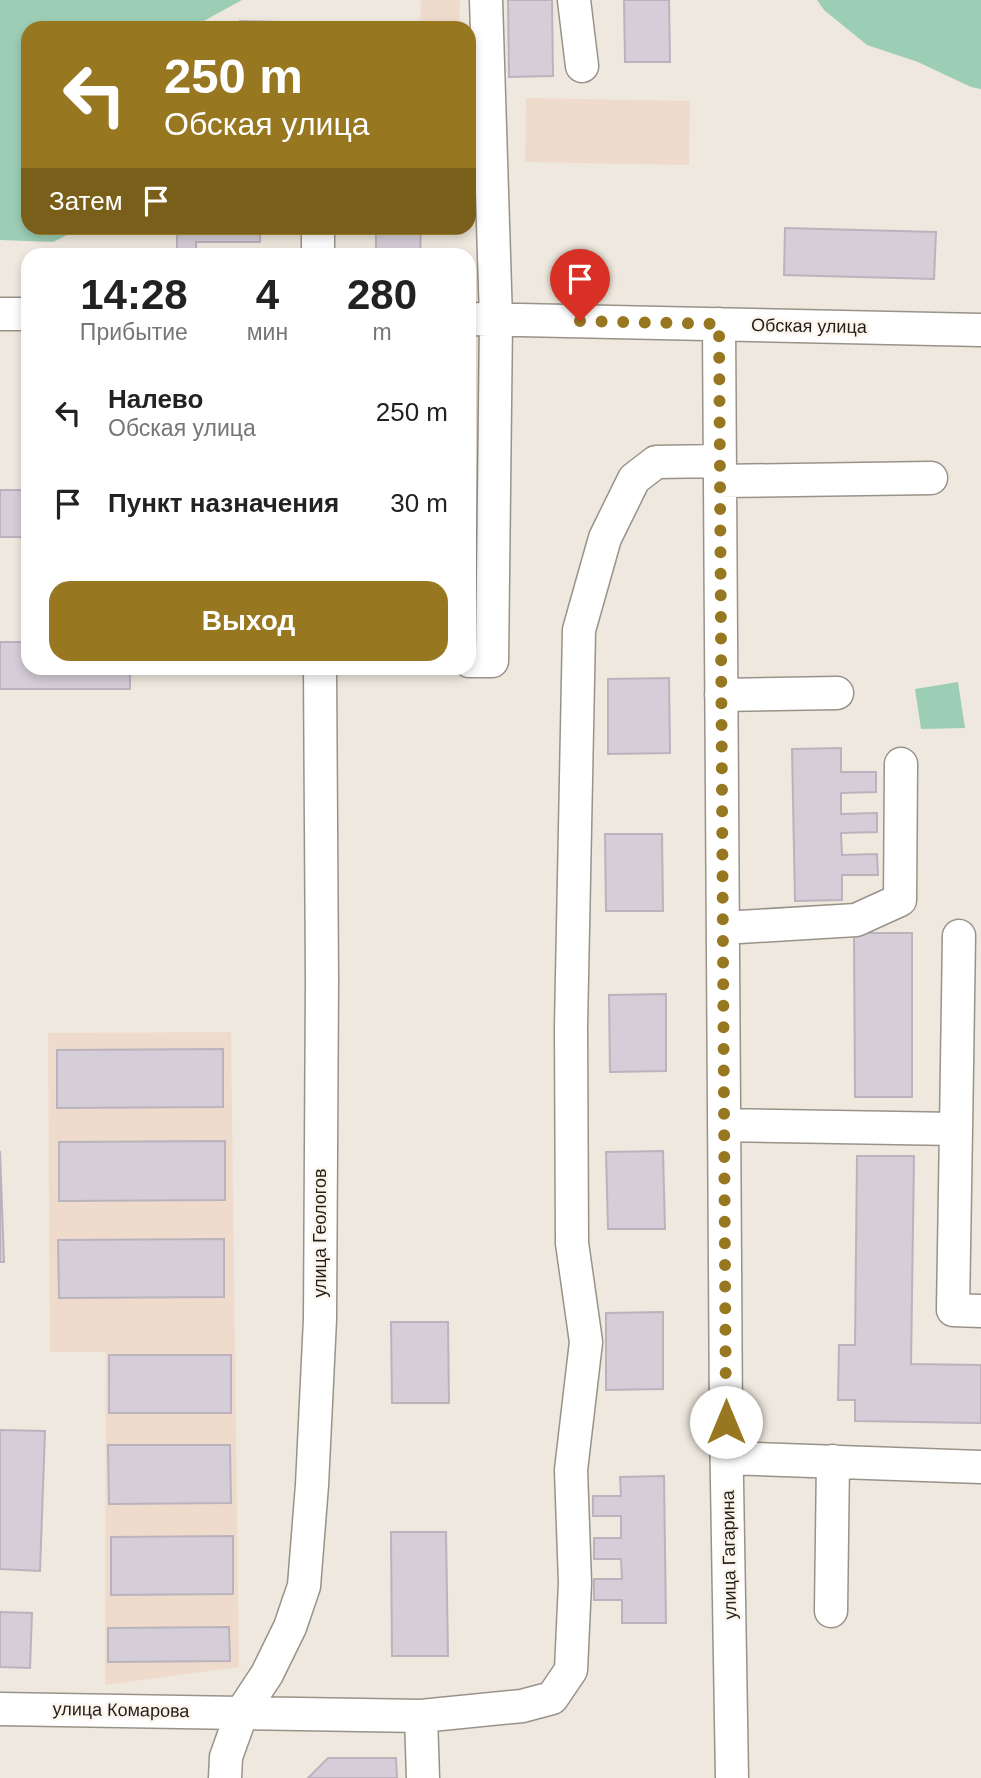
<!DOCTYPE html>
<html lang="ru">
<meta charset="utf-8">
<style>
:root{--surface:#fff;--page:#f6f6f6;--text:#222;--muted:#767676;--accent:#987721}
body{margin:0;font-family:Helvetica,sans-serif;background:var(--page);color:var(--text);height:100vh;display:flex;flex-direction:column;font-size:26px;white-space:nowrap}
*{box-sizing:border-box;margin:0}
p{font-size:23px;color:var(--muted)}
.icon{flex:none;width:38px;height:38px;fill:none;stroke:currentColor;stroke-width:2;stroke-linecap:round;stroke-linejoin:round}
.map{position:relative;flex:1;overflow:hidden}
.drawer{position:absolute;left:21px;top:248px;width:455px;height:427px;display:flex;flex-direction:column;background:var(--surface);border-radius:21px;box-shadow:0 4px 10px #0003}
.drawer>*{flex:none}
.hud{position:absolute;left:21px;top:21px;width:455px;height:214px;border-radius:21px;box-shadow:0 4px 10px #0003;background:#987721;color:#fff;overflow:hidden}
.pin{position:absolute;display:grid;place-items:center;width:60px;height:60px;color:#fff;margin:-72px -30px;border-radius:50% 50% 50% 0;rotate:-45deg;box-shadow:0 0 7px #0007}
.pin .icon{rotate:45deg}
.me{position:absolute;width:77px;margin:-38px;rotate:0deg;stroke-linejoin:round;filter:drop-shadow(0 0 5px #0008)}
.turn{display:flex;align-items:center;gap:24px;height:147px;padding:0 28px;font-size:32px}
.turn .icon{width:91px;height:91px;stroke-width:2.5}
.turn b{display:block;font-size:49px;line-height:60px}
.then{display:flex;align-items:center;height:66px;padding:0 28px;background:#0003;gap:14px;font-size:26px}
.eta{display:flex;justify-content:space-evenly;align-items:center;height:119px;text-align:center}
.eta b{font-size:42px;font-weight:600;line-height:49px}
.cta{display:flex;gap:14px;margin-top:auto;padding:14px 28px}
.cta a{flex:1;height:80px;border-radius:21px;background:var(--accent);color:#fff;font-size:28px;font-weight:600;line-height:80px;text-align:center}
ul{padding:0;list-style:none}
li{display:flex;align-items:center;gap:21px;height:91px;padding:0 28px}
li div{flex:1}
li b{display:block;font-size:26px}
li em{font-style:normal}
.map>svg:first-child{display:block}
</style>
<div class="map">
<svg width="981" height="1778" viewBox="0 0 981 1778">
<rect width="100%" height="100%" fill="#efe8de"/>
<path fill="#efdbcc" d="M421,0H460L459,28H420Z
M526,98L690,101L689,165L525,162Z
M231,1032L239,1667L105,1685L106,1352H50L48,1033Z"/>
<path fill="#9cceb5" d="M0,0H242L191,28H28V228H81L53,242L0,240Z
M817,0H981V89L971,87L918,62L867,45L824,10Z
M958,682L965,728L921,729L915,689Z"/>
<path fill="#d5ced9" stroke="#bab3bd" stroke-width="2" d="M508,0H552L553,76L509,77Z
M624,0H669L670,62H625Z
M240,21L390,25V28H239Z
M184,228H260V242H196V252H177V229Z
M376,228H421L420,256H376Z
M785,228L936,232L934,279L784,275Z
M0,490H28V537H0Z
M0,642H28V668H130V689H0Z
M669,678L670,753L608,754V679Z
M841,748V772H876V792L841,793V814L877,813V832L841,833L842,855L877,854L878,875H842V900L795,901L792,749Z
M605,834H662L663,911H606Z
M854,933H912V1097H855Z
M666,994V1071L610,1072L609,995Z
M223,1049V1107L57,1108V1050Z
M225,1141V1200L59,1201V1142Z
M0,1151L4,1262H0Z
M663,1151L665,1229H608L606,1152Z
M857,1156H914L911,1364L981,1365V1423L855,1421V1400H838L839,1345H855Z
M224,1239V1297L59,1298L58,1240Z
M663,1312V1389L606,1390V1313Z
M391,1322H448L449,1403H392Z
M109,1355H231V1413H109Z
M0,1430L45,1431L40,1571L0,1569Z
M108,1445H230L231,1503L109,1504Z
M664,1476L666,1623H622V1600H594V1579H622L621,1559H594V1538H621V1516H593V1496H621L620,1477Z
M391,1532H446L448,1656H392Z
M233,1536V1594L111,1595V1537Z
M0,1612L32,1613L30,1668L0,1667Z
M229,1627L230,1661L108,1662V1628Z
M328,1758H396L397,1778H308Z"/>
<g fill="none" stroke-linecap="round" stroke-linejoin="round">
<defs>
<path id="minor" d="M574,0L582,66
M318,256V228
M0,314H28
M469,319L981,330
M719,324L726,1422L732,1778
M720,481L931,478
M469,661H492L496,320L486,0
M721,695L837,693
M723,928L856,920L900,900L901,764
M724,1125L956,1129L953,1310L981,1311
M956,1129L959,936
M728,1458L981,1467
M831,1611L833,1461
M0,1709L421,1716L522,1706L552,1698L571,1670L575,1583L571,1470L586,1342L572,1243L571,1026L579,630L605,538L634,479L656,462L720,461
M421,1716L423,1778
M225,1778L226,1757L242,1712L267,1674L290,1627L304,1586L312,1485L320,1319L322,981L320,668"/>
</defs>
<use href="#minor" stroke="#999289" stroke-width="35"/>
<use href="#minor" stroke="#fff" stroke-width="32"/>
</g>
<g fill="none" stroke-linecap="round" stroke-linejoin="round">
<path stroke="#987721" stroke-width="12" stroke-dasharray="0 21.6" d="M580,321L719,324L726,1422"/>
</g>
<g text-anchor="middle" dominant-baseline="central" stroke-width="5" stroke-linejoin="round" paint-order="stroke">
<g font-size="18" fill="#221f1b" stroke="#fcf5eb">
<text transform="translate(809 326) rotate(1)">Обская улица</text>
<text transform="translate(320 1233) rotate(-90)">улица Геологов</text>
<text transform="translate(729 1555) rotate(-91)">улица Гагарина</text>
<text transform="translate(121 1710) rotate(1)">улица Комарова</text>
</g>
</g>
</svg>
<div class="pin" style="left:580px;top:321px;background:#d93025"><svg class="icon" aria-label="arrive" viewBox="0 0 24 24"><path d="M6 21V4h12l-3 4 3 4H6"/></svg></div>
<svg class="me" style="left:726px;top:1422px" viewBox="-20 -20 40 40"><circle r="19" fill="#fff"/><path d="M0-13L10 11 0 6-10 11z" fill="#987721"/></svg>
<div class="hud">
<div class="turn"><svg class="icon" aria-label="left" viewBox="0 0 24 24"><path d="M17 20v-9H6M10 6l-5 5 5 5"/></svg><div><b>250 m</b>Обская улица</div></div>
<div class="then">Затем<svg class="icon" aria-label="arrive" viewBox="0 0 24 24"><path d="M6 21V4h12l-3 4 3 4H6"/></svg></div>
</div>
<section class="drawer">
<div class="eta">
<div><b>14:28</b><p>Прибытие</p></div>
<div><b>4</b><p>мин</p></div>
<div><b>280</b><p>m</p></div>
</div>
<ul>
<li><svg class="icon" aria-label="left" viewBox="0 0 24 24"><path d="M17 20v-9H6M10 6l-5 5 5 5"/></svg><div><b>Налево</b><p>Обская улица</p></div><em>250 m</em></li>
<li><svg class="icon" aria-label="arrive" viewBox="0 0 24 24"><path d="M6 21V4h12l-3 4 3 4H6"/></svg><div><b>Пункт назначения</b></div><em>30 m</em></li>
</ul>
<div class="cta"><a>Выход</a></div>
</section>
</div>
